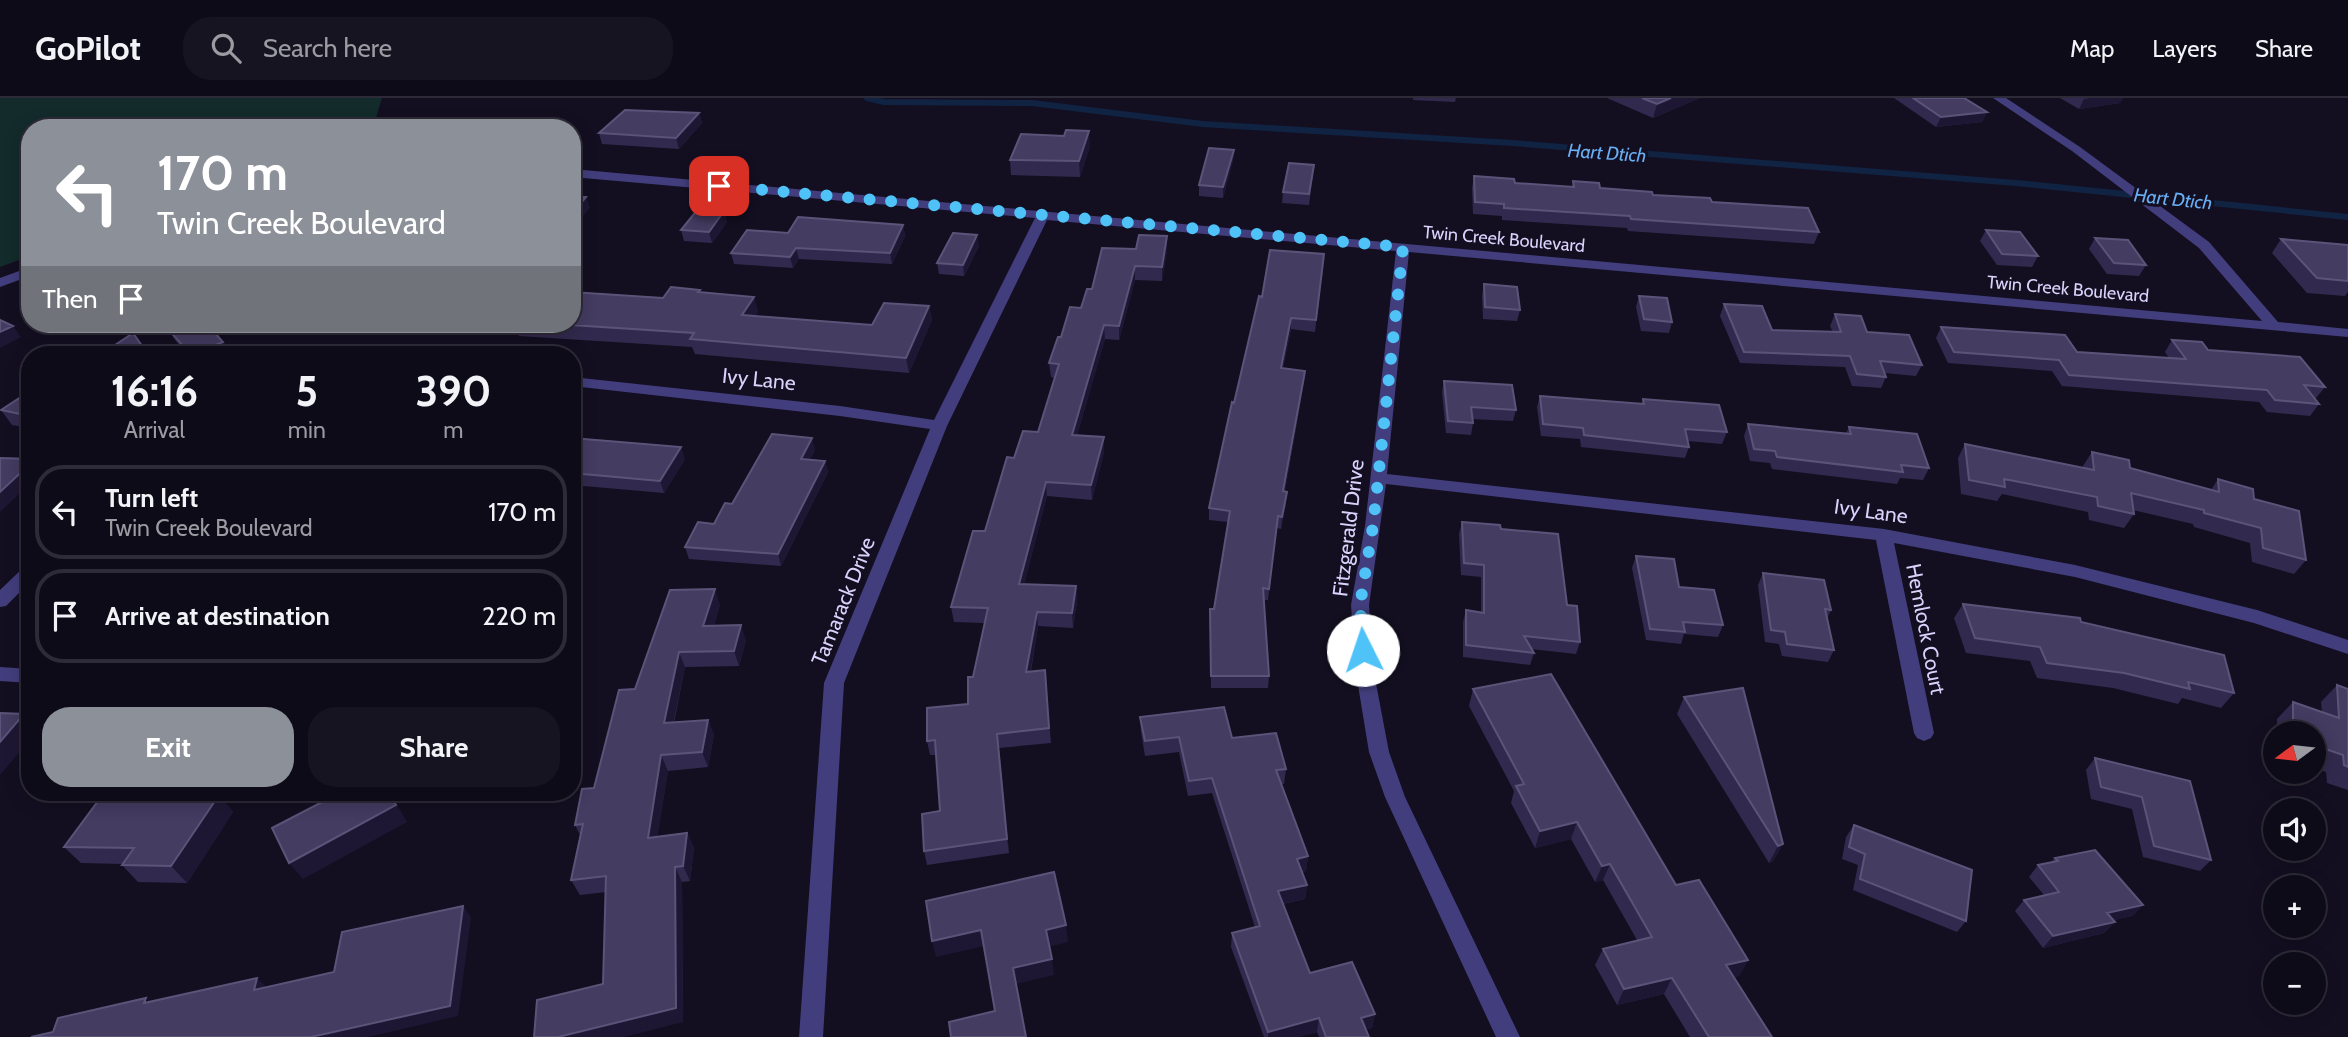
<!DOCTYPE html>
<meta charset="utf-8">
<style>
:root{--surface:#0e0b19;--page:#171422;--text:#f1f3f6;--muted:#9b9ba2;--line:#2e2b38;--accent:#8c9099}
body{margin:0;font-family:Cabin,sans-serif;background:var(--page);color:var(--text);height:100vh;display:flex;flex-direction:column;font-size:26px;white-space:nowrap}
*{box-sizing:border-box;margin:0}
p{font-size:23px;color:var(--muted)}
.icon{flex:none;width:38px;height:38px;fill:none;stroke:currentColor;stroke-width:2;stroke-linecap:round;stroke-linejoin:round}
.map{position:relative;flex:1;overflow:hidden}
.drawer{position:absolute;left:21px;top:248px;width:560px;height:455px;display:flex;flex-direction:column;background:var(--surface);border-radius:28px;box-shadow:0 4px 18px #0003,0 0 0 2px var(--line)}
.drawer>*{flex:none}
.guide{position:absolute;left:21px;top:21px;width:560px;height:214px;border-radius:28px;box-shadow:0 4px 18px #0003,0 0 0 2px var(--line);background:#8c9099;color:#fff;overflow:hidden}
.needle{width:46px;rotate:255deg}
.tools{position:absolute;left:2263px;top:623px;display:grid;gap:14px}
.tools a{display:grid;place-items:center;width:63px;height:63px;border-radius:50%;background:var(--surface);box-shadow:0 4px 18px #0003,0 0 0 2px var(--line);font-size:35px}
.pin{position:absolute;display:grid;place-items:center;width:60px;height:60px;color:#fff;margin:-30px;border-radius:14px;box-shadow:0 4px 10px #0006}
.me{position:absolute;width:77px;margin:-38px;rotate:356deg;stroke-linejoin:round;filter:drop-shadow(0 0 5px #0008)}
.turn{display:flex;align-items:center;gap:24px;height:147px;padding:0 21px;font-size:32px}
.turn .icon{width:91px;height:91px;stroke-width:2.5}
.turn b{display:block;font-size:49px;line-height:60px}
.then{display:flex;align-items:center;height:66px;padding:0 21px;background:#0003;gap:14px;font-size:26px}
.eta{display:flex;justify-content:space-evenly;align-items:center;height:119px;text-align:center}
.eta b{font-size:42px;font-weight:700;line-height:49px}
.primary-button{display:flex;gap:14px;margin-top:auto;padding:14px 21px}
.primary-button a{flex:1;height:80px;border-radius:28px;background:var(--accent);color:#fff;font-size:28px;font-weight:700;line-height:80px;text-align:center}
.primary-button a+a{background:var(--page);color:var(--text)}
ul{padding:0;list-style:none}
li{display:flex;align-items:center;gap:21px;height:94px;margin:0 14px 10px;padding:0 7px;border:4px solid var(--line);border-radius:28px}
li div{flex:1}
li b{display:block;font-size:26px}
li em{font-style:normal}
header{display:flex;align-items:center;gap:42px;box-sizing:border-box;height:98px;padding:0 35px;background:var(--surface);border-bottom:2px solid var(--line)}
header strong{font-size:33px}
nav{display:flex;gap:38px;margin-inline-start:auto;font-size:24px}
.search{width:490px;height:63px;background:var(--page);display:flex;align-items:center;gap:18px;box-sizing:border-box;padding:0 24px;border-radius:28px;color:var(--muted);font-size:26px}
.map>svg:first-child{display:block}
</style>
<header>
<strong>GoPilot</strong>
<div class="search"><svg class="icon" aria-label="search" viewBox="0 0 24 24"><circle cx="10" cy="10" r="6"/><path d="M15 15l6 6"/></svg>Search here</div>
<nav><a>Map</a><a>Layers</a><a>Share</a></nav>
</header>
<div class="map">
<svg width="2348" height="939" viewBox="0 0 2348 939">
<rect width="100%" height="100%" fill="#130f21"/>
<path fill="#132b2b" d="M0,0H382L373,30H30V158L0,169Z"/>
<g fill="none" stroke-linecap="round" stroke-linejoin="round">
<path stroke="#112343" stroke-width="6" d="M867,0L884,4L1032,5L1203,26L1512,45L2016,85L2348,119"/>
<path fill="#423e7d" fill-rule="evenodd" d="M1993,0H2006L2080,49L2209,144L2278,224L2348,231V239L1409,154L1387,376L1884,431L2075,467L2257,512L2348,542V556L2254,525L2075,479L1894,445L1934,635L1931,640L1924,643L1917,640L1914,635L1876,442L1386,386L1369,507L1374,575L1389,654L1405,699L1520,939H1496L1385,699L1369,654L1356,575L1351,507L1365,428L1396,153L1047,122L947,328L844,585L823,939H799L824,585L930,331L840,318L572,288V279L840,308L934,322L1035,120L572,79V71L2262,223L2199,150L2072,53Z
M30,169V178L0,189V180Z
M30,467V484L6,508L0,509V492L24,469Z
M0,569L30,571V585L0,583Z"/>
</g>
<path fill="#322a4e" d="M1413,0H1456L1455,4L1413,2Z
M1607,0H1700L1653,20Z
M1894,0H1964L1987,14L1982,24L1936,29Z
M2060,0H2123L2120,5L2079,11Z
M699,15L702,25L679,51L602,46L599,35Z
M1090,48L1080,79L1011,77L1010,62Z
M1234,52L1233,62L1223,100L1199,98V87Z
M1313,77L1309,107L1282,105L1283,94Z
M1474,78L1515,85L1572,89L1573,83L1600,90L1712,104L1819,134L1814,146L1628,133L1627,130L1502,122V118L1473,116L1472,90Z
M724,113L727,124L712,145L684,143L681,132Z
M903,127L905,138L892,166L799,161L793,170L734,166L731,155Z
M1986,132L2038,158L2032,169L1997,167L1980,143Z
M1167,138V152L1162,183L1135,182L1119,242L1105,241L1077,337L1104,354L1092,402L1047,398L1024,486L1076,488L1077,503L1073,530L1038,528L1031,573L1046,587L1051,645L999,650L1009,755L927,767L924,753L940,713L936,657H930L927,643L968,606L985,525L954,524L951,509L985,433L1014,360L1038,334L1055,280L1051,279L1049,265L1061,239L1092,191L1136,151Z
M2095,140L2146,167L2139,178L2107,176L2089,151Z
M2281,141L2348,147V194L2345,198L2307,195L2272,155Z
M979,148L964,178L939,176L937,165Z
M1324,156L1315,234L1291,231L1283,270L1305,273L1304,284L1285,393L1286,405L1281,431L1277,430L1268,502H1264L1269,578L1268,590H1211L1210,511H1214L1228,424L1209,422V410L1234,305Z
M1484,186L1520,212L1517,223L1483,221L1482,198Z
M701,195L758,213L755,218L872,227L929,208L932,222L909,275L695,256L692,249L519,238L514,226H572L663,200Z
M1639,198L1672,224L1669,235L1641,233L1636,209Z
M1724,206L1772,232L1833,234L1830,228L1835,216L1867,234L1922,267L1916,278L1885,275L1886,279L1881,290L1852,288L1845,269L1740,265L1720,218Z
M1941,229L2077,254L2169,260L2165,254L2172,242L2208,252L2325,289L2316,300H2314L2319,306L2310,318L2267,314L2259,304L2062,288L2052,273L1948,265L1936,240Z
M168,231L223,244L230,255L225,257H188L175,242Z
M1444,283L1516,312L1513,323L1472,321L1473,325L1471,337L1446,335L1442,294Z
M30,293V330L12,327L1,312Z
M1540,298L1641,306L1643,301L1727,334L1722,346L1688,343L1689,349L1685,360L1581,349L1580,341L1541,338L1537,309Z
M1748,326L1846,335L1849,329L1929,370L1923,382L1900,380L1897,386L1772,371L1770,365L1750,363L1744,338Z
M572,340L685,361L664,395L572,387Z
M1965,346L2084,370L2083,368L2092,354L2130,370L2211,392L2218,381L2254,401L2306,462L2294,476L2252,464L2250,445L2194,429L2193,426L2133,412L2134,416L2124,430L2089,422L2088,414L2002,396L1997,403L1961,396L1958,360Z
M815,352L810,361L825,363L828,374L781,468L689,461L685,449L714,426L732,406Z
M1462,424L1501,431L1567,507L1580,544L1576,556L1531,551L1534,555L1530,567L1463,559V524L1466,512L1481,514V479L1461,477L1459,436Z
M1636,458L1679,489L1723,527L1718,539L1684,536L1681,546L1646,542L1632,470Z
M1763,475L1831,512L1827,521L1834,552L1828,564L1782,558L1779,546L1765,544L1758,487Z
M1963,506L2081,524L2234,595L2221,610L2182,600L2178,606L2113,590L2037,580L2030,563L1966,555L1954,520Z
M720,507L714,527L746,542L739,568L685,569L674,625L708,622L714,637L708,669L668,673L657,739L687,735L694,750L690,783L682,784L683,924L603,886L606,794L580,797L571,782L580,737L575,727L594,690L635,591Z
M2337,587L2348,591V692L2327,685L2326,674L2314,670V635H2277V621L2293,604L2322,614L2321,604Z
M1473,591L1676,787L1748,862L1739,878L1733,879L1772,939H1690L1664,896L1617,907L1595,867L1603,851L1637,842L1603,782L1595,784L1571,741L1535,750L1511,705L1514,693L1469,608Z
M1684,599L1783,746L1773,763L1769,765L1677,616Z
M1140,619L1232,640L1286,671L1284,686H1281L1308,758L1306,773L1302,774L1307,787L1305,801L1283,806L1310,875L1375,916L1372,930L1366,931L1369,939H1319L1317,934L1298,939H1264L1231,849L1232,835L1255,829L1212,695L1188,698L1179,654L1145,658L1141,634Z
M2095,660L2190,683L2211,762L2200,773L2143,759L2132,711L2091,701L2086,672Z
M104,695H194L195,696L219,697L233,714L187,785L138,784L122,767L123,766L81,765L64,749Z
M1854,727L1966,823L1957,834L1853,792L1858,767L1842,761L1846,739Z
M2055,760L2143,807L2132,818L2114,822L2115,824L2104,835L2043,850L2015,813L2024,802L2044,797L2029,779L2038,767L2051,764Z"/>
<path fill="#1e1734" d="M1671,0H1700L1653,20L1657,6Z
M2091,0H2123L2120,5L2079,11L2084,1Z
M1987,14L1982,24L1936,29L1941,19Z
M699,15L702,25L679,51L676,40Z
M1089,33L1090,48L1080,79L1079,63Z
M1234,52L1233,62L1223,100V89Z
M586,99L590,110L572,130V115Z
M724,113L727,124L712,145L709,134Z
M903,127L905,138L892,166L890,155Z
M977,137L979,148L964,178L963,167Z
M1167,138V152L1162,183V169Z
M796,150L799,161L793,170L790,159Z
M1135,168V182L1119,242V228Z
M754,199L758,213L746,231L742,217Z
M929,208L932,222L909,275L906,260Z
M1291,220V231L1280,282L1281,270Z
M291,226H323V231L297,237Z
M1104,227L1105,241L1073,351L1072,337Z
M13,228L21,239L0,250V234Z
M223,244L230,255L225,257H191Z
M145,252L148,257H138Z
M1305,273L1304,284L1283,405V393Z
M1104,339V354L1092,402L1091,387Z
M812,340L815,352L804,372L801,361Z
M681,349L685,361L664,395L660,383Z
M825,363L828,374L781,468L778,456Z
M30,366V386L0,414V394Z
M1046,384L1047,398L1021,500L1019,486Z
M1287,394L1286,405L1281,431L1282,419Z
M1076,488L1077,503L1073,530L1072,515Z
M715,491L720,507L709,543L703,528Z
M1037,514L1038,528L1028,588L1026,574Z
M741,527L746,542L739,568L734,553Z
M679,554L685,569L670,641L664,625Z
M24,616L30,622V642L0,677V644Z
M708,622L714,637L708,669L702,654Z
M997,636L999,650L1009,755L1007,741Z
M661,657L668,673L655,755L648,740Z
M388,695H390L407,724L303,781L289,765Z
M219,697L233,714L187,785L171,768Z
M1577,724L1571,741L1535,750L1540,733Z
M687,735L694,750L690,783L683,768Z
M1783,746L1773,763L1769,765L1778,748Z
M1308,758L1306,773L1296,775L1297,761Z
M1610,766L1603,782L1595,784L1602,768Z
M675,769L682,784L683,924L624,939H558L676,910Z
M1307,787L1305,801L1276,807L1278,793Z
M2143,807L2132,818L2097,826L2107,815Z
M463,808L471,819L458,918L368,939H311Z
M2115,824L2104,835L2043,850L2053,838Z
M1066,827L1068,844L1048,849L1046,832Z
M981,832L984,848L936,859L932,843Z
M1052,861L1054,877L1016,886L1013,870Z
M1748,862L1739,878L1716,883L1726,867Z
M257,880L268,891L254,892Z
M1672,880L1664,896L1617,907L1624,891Z
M1375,916L1372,930L1358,933L1361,920Z
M1319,920L1317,934L1298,939H1268V934Z"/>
<path fill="#443c61" stroke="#5b5479" stroke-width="2" d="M1642,0H1671L1657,6Z
M1913,0H1964L1987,14L1941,19Z
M625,12L699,15L676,40L599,35Z
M1066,32L1089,33L1079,63L1010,62L1021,36L1064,38Z
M1209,50L1234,52L1223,89L1199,87Z
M1289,65L1314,67L1309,96L1283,94Z
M1474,78L1514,81L1515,85L1574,89L1573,83L1599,85L1600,90L1652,94L1653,97L1710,100L1712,104L1808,110L1819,134L1631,121L1630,118L1504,110V106L1475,104Z
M572,98L586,99L572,115Z
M698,111L724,113L709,134L681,132Z
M798,119L903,127L890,155L796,150L790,159L731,155L747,132L788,135Z
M1986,132L2020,134L2038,158L2002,156Z
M953,135L977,137L963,167L937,165Z
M1139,137L1167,138L1162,169L1135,168L1119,228L1104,227L1072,337L1104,339L1091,387L1046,384L1019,486L1076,488L1072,515L1037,514L1026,574L1045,572L1049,630L997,636L1007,741L924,753L922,716L940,713L935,642L927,643V610L968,606V579H973L988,510L951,509L973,433H985L1007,359L1014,360L1023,333L1038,334L1059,266L1049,265L1058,239H1061L1070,209L1081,210L1087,191H1092L1102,150L1136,151Z
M2095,140L2128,142L2146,167L2114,165Z
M2281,141L2348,147V183L2317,180Z
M1270,152L1324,156L1316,222L1291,220L1281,270L1305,273L1283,393L1287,394L1282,419L1278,418L1269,491L1263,490L1269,578H1211L1210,511H1214L1230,413L1209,410L1232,304L1234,305L1259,198L1262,199Z
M1484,186L1517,189L1520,212L1485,209Z
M671,189L700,192L698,194L754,199L742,217L872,227L884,205L929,208L906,260L690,241L694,235L555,226H572V194L663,200Z
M1639,198L1667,200L1672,224L1644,221Z
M1724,206L1762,208L1772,232L1841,234L1835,216L1861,218L1867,234L1909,237L1922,267L1880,263L1886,279L1857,276L1850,258L1744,254Z
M0,222L13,228L0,234Z
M181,226H207L223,244L191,257L168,231Z
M1941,229L2065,237L2077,254L2186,261L2172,242L2202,244L2208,252L2300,259L2325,289L2304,287L2319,306L2275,302L2267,292L2069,277L2059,262L1954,254Z
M133,235L145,252L138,257H100Z
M1444,283L1512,287L1516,312L1471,309L1473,325L1448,323Z
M30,293V318L1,312Z
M1540,298L1644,306L1643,301L1719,307L1727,334L1685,331L1689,349L1584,337L1583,330L1543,326Z
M1748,326L1851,336L1849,329L1917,336L1929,370L1901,367L1903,374L1777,359L1775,353L1754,351Z
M772,336L812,340L801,361L825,363L778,456L685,449L698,424L714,426L725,405L732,406Z
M572,340L681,349L660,383L572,375Z
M1965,346L2094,372L2092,354L2129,362L2130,370L2219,394L2218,381L2253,391L2254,401L2299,413L2306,462L2263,450L2261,430L2204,415V412L2131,395L2134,416L2098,408L2097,399L2004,381L2005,389L1969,382Z
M0,360L30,361V366L0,394Z
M1462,424L1500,427L1501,431L1558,436L1567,507L1577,508L1580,544L1524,538L1534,555L1466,547V512L1484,515V467L1464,465Z
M1636,458L1674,461L1679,489L1714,492L1723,527L1683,524L1685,534L1650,531Z
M1763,475L1824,482L1831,512L1825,511L1834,552L1787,546L1785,534L1771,532Z
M715,491L703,528L741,527L734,553L679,554L664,625L708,622L702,654L661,657L648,740L687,735L683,768L675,769L676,910L558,939H534L537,902L603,886L606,778L571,782L583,726L575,727L582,691L594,690L619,592L635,591L670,492Z
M1963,506L2080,520L2081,524L2224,557L2234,595L2188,584L2190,591L2124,575L2047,565L2040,549L1975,540Z
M1551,576L1676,787L1699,782L1748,862L1726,867L1772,939H1709L1672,880L1624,891L1603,851L1652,839L1610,766L1602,768L1577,724L1540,733L1516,688L1524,686L1473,591Z
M2337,587L2348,591V669L2344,667L2343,657L2314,647V635H2293V604L2339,620Z
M1743,590L1783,746L1778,748L1684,599Z
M1224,609L1232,640L1276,635L1286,671L1276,672L1308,758L1297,761L1307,787L1278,793L1310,875L1352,864L1375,916L1361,920L1369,939H1326L1319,920L1268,934L1232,835L1260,828L1212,680L1189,683L1179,639L1145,643L1140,619Z
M0,615L24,616L0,644Z
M2095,660L2190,683L2211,762L2154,748L2142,699L2101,689Z
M104,695H175L174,696L219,697L171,768L122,767L134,750L64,749Z
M322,695H388L396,707L289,765L272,730L326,702Z
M1854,727L1972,772L1966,823L1860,781L1865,756L1849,749Z
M2095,752L2143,807L2107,815L2115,824L2053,838L2024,802L2059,794L2038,767L2058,763L2055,760Z
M1054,774L1066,827L1046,832L1052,861L1013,870L1026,939H951L949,924L995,913L981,832L932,843L926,803Z
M463,808L450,908L311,939H31L53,934L58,920L146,900L144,905L257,880L254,892L334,874L342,834Z"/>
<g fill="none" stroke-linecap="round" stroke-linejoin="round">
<path stroke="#4fc3f7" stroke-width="12" stroke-dasharray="0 21.6" d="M719,88L1403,149L1373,428L1360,507L1363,552"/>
</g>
<g text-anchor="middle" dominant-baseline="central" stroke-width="6" stroke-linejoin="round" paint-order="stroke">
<g font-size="18" fill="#d9d3fc" stroke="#130f21">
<text transform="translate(1504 141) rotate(5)">Twin Creek Boulevard</text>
<text transform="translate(2068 191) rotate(5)">Twin Creek Boulevard</text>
</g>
<g font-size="19" font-style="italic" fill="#69aff4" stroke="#130f21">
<text transform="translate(1607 55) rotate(4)">Hart Dtich</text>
<text transform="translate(2173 101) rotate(6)">Hart Dtich</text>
</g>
<g font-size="21" fill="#d9d3fc" stroke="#130f21">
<text transform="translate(759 281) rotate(6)">Ivy Lane</text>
<text transform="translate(1871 413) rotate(8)">Ivy Lane</text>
<text transform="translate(1348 430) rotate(-83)">Fitzgerald Drive</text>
<text transform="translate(843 503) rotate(-68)">Tamarack Drive</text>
<text transform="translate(1926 531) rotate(79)">Hemlock Court</text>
</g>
</g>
</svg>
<div class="tools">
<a><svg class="needle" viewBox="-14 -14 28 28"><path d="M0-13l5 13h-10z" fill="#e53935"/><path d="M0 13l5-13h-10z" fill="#9b9ba2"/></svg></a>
<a><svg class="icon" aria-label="sound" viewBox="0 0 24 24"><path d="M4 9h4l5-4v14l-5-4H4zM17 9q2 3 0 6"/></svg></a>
<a>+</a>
<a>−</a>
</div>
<div class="pin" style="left:719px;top:88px;background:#d93025"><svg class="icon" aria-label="arrive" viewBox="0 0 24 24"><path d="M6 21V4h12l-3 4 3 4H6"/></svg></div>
<svg class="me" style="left:1363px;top:552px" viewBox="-20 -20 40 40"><circle r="19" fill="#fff"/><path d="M0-13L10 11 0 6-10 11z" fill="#4fc3f7"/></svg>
<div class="guide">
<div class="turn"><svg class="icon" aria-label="left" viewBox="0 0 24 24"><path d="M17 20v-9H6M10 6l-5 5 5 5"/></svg><div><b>170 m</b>Twin Creek Boulevard</div></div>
<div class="then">Then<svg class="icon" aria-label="arrive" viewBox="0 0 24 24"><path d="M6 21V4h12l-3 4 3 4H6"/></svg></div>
</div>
<section class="drawer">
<div class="eta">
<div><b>16:16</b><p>Arrival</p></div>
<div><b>5</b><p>min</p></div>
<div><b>390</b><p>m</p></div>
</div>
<ul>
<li><svg class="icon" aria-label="left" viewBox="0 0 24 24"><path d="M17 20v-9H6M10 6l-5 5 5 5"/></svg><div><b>Turn left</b><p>Twin Creek Boulevard</p></div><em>170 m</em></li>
<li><svg class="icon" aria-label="arrive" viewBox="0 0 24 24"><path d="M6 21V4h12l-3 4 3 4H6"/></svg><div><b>Arrive at destination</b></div><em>220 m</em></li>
</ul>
<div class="primary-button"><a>Exit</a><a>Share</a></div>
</section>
</div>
